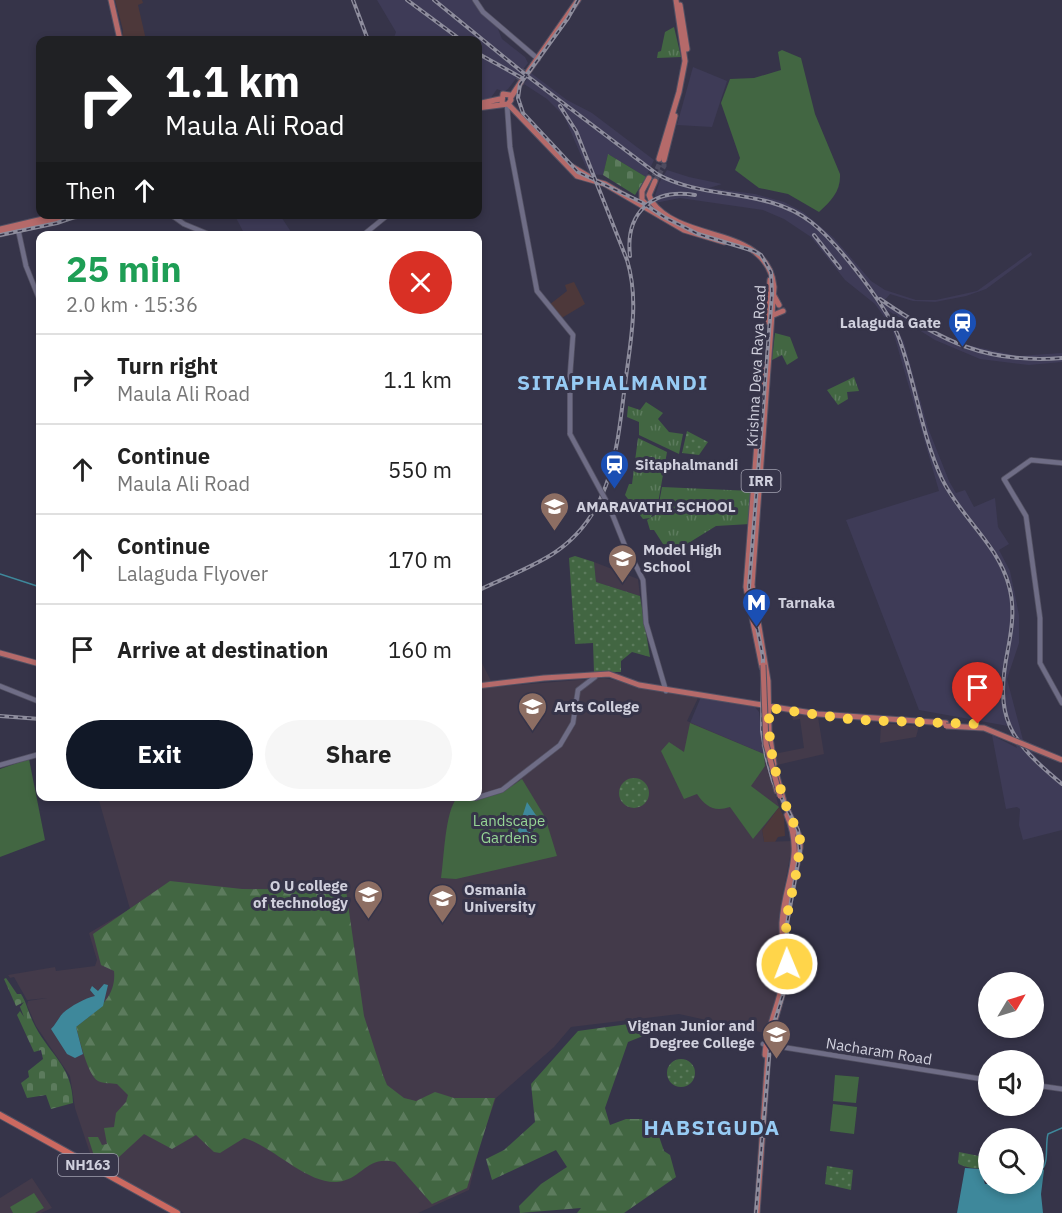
<!DOCTYPE html>
<meta charset="utf-8">
<style>
:root{--surface:#fff;--page:#f6f6f6;--text:#222;--muted:#767676;--line:#e0e0e0;--accent:#111827}
body{margin:0;font-family:"IBM Plex Sans",sans-serif;background:var(--page);color:var(--text);height:100vh;display:flex;flex-direction:column;font-size:22px;white-space:nowrap}
*{box-sizing:border-box;margin:0}
p{font-size:20px;color:var(--muted)}
.icon{flex:none;width:33px;height:33px;fill:none;stroke:currentColor;stroke-width:2;stroke-linecap:round;stroke-linejoin:round}
.map{position:relative;flex:1;overflow:hidden}
.side{position:absolute;left:36px;top:231px;width:446px;height:570px;display:flex;flex-direction:column;background:var(--surface);border-radius:12px;box-shadow:0 3px 9px #0003}
.side>*{flex:none}
.hud{position:absolute;left:36px;top:36px;width:446px;height:183px;border-radius:12px;box-shadow:0 3px 9px #0003;background:#202124;color:#fff;overflow:hidden}
.needle{width:39px;rotate:52deg}
.fabs{position:absolute;left:978px;top:972px;display:grid;gap:12px}
.fabs a{display:grid;place-items:center;width:66px;height:66px;border-radius:50%;background:var(--surface);box-shadow:0 3px 9px #0003;font-size:30px}
.pin{position:absolute;display:grid;place-items:center;width:51px;height:51px;color:#fff;margin:-62px -26px;border-radius:50% 50% 50% 0;rotate:-45deg;box-shadow:0 0 6px #0007}
.pin .icon{rotate:45deg}
.me{position:absolute;width:66px;margin:-33px;rotate:359deg;stroke-linejoin:round;filter:drop-shadow(0 0 4px #0008)}
.turn{display:flex;align-items:center;gap:21px;height:126px;padding:0 30px;font-size:27px}
.turn .icon{width:78px;height:78px;stroke-width:2.5}
.turn b{display:block;font-size:42px;line-height:51px}
.then{display:flex;align-items:center;height:57px;padding:0 30px;background:#0003;gap:12px;font-size:22px}
.round{display:grid;place-items:center;flex:none;width:63px;height:63px;border-radius:32px;background:var(--page)}
.summary{display:flex;align-items:center;justify-content:space-between;height:102px;padding:0 30px}
h1{font-size:36px;font-weight:700;line-height:45px;color:#1e9e55}
.action{display:flex;gap:12px;margin-top:auto;padding:12px 30px}
.action a{flex:1;height:69px;border-radius:36px;background:var(--accent);color:#fff;font-size:24px;font-weight:700;line-height:69px;text-align:center}
.action a+a{background:var(--page);color:var(--text)}
ul{padding:0;list-style:none}
li{display:flex;align-items:center;gap:18px;height:90px;padding:0 30px;border-top:2px solid var(--line)}
li div{flex:1}
li b{display:block;font-size:22px}
li em{font-style:normal}
.map>svg:first-child{display:block}
</style>
<div class="map">
<svg width="1062" height="1213" viewBox="0 0 1062 1213">
<defs>
<pattern id="grass-tufts" width="24" height="20" patternUnits="userSpaceOnUse" patternTransform="scale(1.5)"><rect width="24" height="20" fill="#426642"/><path d="M3 7l-1-3M5 7V3M7 7l1-3M15 17l-1-3M17 17v-4M19 17l1-3" fill="none" stroke="#5c7b5d"/></pattern>
<pattern id="forest-firs" width="22" height="20" patternUnits="userSpaceOnUse" patternTransform="scale(1.5)"><rect width="22" height="20" fill="#426642"/><path d="M5 1l3.5 6h-7zM16 11l3.5 6h-7z" fill="#5c7b5d"/></pattern>
<pattern id="cemetery-stones" width="16" height="16" patternUnits="userSpaceOnUse" patternTransform="scale(1.5)"><rect width="16" height="16" fill="#426642"/><path d="M2 7V4a2 2 0 0 1 4 0v3zM10 15v-3a2 2 0 0 1 4 0v3z" fill="#5c7b5d"/></pattern>
<pattern id="park-dots" width="8" height="8" patternUnits="userSpaceOnUse" patternTransform="scale(1.5)"><rect width="8" height="8" fill="#426642"/><path d="M2 2h.1M6 6h.1" fill="none" stroke="#5c7b5d" stroke-width="1.8" stroke-linecap="round"/></pattern>
</defs>
<rect width="100%" height="100%" fill="#363449"/>
<path fill="#4d383a" d="M115,0H142L143,3L138,5L146,40H122L123,30Z
M574,282L585,304L560,319L549,305L567,291L565,285Z
M779,807L784,817L785,836L778,837L775,842H764L762,830Z"/>
<path fill="#3e3b57" d="M377,0H473L496,24L502,39L525,57L528,63L508,89L504,92L497,89L490,99L477,103V40H393L396,32Z
M693,67L727,81L712,127L677,125Z
M531,73L567,100L592,113L654,160L646,177L608,154L603,175L589,174L564,116L547,99L524,84Z
M667,170L689,177L722,184L709,188L755,194L784,202L803,212L834,238L871,281L885,290L916,300H936L977,291L1031,252L1032,255L986,289L966,296L935,302L913,301L890,294L884,301L926,330L967,345L1018,356L1062,353V362L1029,365L980,359L935,340L887,310L904,342L928,428L949,481L956,493L965,490L974,507L995,498L998,527L1009,544L999,550L1010,571L1019,615V643L1007,679L1023,740L1039,761L1062,781V830L1023,840L1019,825L1020,809L1017,807L1006,809L992,735L1017,748L1008,726L919,710L846,520L939,491L892,328L875,304L845,280L811,237L784,219L763,210L680,198L655,203L654,199L659,183Z
M231,215H280L293,235H245L235,216Z
M701,697L755,707L759,712L764,754L690,723Z"/>
<path fill="#433a4a" d="M594,562L638,579L640,596L596,582Z
M477,634L481,661L494,687L604,678L699,696L687,721L764,754L779,807L762,830L764,842L793,841L779,915L780,982L765,1033L679,1014L571,1027L554,1047L496,1098L480,1144L469,1190L418,1213H184L93,1162L75,1108L70,1076L36,1026L27,1005L28,1001L47,998L27,1000L14,977L10,978L8,975L55,967L56,971L95,966L97,960L89,933L130,909L98,797L477,796Z
M791,713L818,717L824,754L777,765L774,754L804,748L800,719L793,720Z
M881,723L919,726L916,737L880,743Z
M32,1178L52,1208L41,1213H0V1198Z"/>
<path fill="url(#grass-tufts)" d="M674,27L681,57L657,58L658,52L661,51L665,32Z
M775,333L790,337L798,358L787,365L782,355L772,360Z
M854,377L859,391L847,392L848,399L838,405L827,390Z
M646,402L663,413L658,419L669,432L683,434L679,454L639,435V422L627,417L628,406L640,410Z
M638,438L667,452L657,509L650,518L657,514L662,487L752,491L750,524L716,526L682,547L663,544L654,530H650L647,520L650,518L643,519L625,495L629,484H632Z"/>
<path fill="url(#forest-firs)" d="M170,881L242,889L346,890L364,1016L383,1075L387,1085L404,1098L416,1101L435,1092L454,1098H495L467,1188L432,1204L395,1162C366,1155 362,1180 337,1182C306,1184 273,1146 244,1138L220,1153L214,1152L196,1135L172,1149L144,1134L107,1168L95,1159L88,1137H98L102,1145L107,1144L104,1128L114,1127L116,1113L126,1102L128,1095L117,1084C111,1083 104,1084 98,1081C87,1074 80,1040 76,1027C94,1013 117,998 114,971L101,965L93,934Z
M636,1023L643,1036L628,1042L605,1108L610,1125L626,1119H653L664,1151L670,1155L676,1177L624,1213H577L581,1208L520,1213L519,1206L541,1184L567,1167L556,1150L492,1180L486,1159L504,1150L535,1122L531,1084L578,1031Z"/>
<path fill="url(#cemetery-stones)" d="M608,154L646,177L635,195L603,175Z
M6,978L17,994H21C27,1003 28,1013 35,1026C51,1056 72,1066 73,1103L51,1109L46,1095L27,1098L21,1083L29,1077L28,1071L43,1059L41,1050L34,1052L17,1015L20,1011L24,1017L20,1007L24,1002L16,1006L4,979Z"/>
<path fill="url(#park-dots)" d="M687,431L708,442L699,455L682,453Z
M575,556L594,562L596,582L640,596L650,657L632,652L621,661V672H594L593,643L575,644L569,558Z
M619 793a15 15 0 1 1 30 0a15 15 0 1 1-30 0Z
M667 1073a14 14 0 1 1 28 0a14 14 0 1 1-28 0Z
M959,1152L984,1157L987,1168C981,1170 961,1167 958,1163Z
M827,1166L853,1170L851,1190L825,1184Z"/>
<path fill="#426642" d="M782,50L801,58L815,114L840,174C841,191 831,201 819,212L788,194L759,188L735,170L740,158L721,103L730,79L754,78L781,70L778,52Z
M690,723L764,754L765,766L751,786L779,807L753,839L730,807C714,812 706,807 697,794L684,799L661,751L669,742L684,752Z
M29,759L45,840L0,857V769Z
M522,779L545,817L557,856L456,879L441,878C444,859 445,811 457,798C482,801 501,795 522,779Z
M835,1075L859,1077L856,1103L833,1101Z
M833,1104L857,1107L854,1134L830,1131Z
M34,1193L44,1208L35,1213H13L10,1207Z"/>
<path fill="#3e889b" d="M527,802L542,824L520,840L518,830Z
M104,984L108,985L103,1006L76,1027L83,1054L75,1058L67,1054L51,1029C56,1024 59,1017 63,1013C71,1006 85,998 95,996L90,990L92,986L98,991Z
M1039,1166L1044,1170L1041,1194L1043,1213H957L965,1168L980,1169L985,1184H1034V1168Z"/>
<g fill="none" stroke-linecap="round" stroke-linejoin="round">
<path stroke="#3e889b" stroke-width="1.5" d="M0,574L40,587
M1042,1169C1049,1162 1045,1144 1048,1134L1062,1128"/>
<path stroke="#4d4b5f" stroke-width="5" stroke-dasharray="5 2.5" stroke-linecap="butt" d="M518,80L525,69
M654,176L661,160
M655,181L664,166V160"/>
<defs>
<path id="secondary" d="M475,0L483,12L538,59
M507,104L510,147L537,291L573,335L570,375V434
M170,214L184,224L213,236
M18,229L26,266L40,301
M362,236L389,214
M1062,463L1031,460L1004,479L1026,516L1040,618V663L1062,703
M633,560L643,580L646,623L666,691
M0,686L40,702
M0,765L40,754
M454,796L476,798L502,790L560,745L573,723L578,690L595,677
M763,1044L988,1080
M1034,1085L1062,1089"/>
<path id="primary" d="M111,0L120,40
M680,5L687,49
M528,72L578,0
M511,97L521,82
M477,104L500,99
M508,104L577,176L605,184L684,230L724,242
M477,108L508,104L511,100L510,95L503,94L502,103
M659,159L679,92L685,61L676,0
M664,160L675,116
M571,166L588,176
M651,200L649,195L655,181
M652,202C683,244 768,225 774,287L752,585L768,681L769,731L774,764
M648,206L642,200V191L649,178
M0,229L64,214
M0,234L83,214
M773,294L779,305
M771,316L783,311
M767,322L770,280
M0,653L40,664
M762,667L746,587L763,364
M477,686L544,678L609,674L639,685L818,714L946,723
M765,745L777,791
M771,1036L777,1045
M765,1055C766,1028 780,1004 783,979C784,960 782,942 782,923C784,883 805,856 787,815
M757,1213L768,1054L771,1034L785,985L786,920L800,848V838L784,802L776,773"/>
<path id="trunk" d="M0,1115L177,1213"/>
</defs>
<use href="#secondary" stroke="#535163" stroke-width="6"/>
<use href="#primary" stroke="#535163" stroke-width="7"/>
<use href="#trunk" stroke="#535163" stroke-width="8"/>
<use href="#secondary" stroke="#6f6d86" stroke-width="4.5"/>
<use href="#primary" stroke="#b56a6a" stroke-width="5"/>
<use href="#trunk" stroke="#cc6960" stroke-width="6"/>
<defs>
<path id="rail" d="M353,0L368,40
M407,0L461,40
M434,0L526,75L657,174C705,201 766,187 811,222C837,242 890,310 900,341C916,386 922,436 942,479C961,518 998,544 1009,586C1015,607 1012,628 1008,649C994,719 1009,740 1062,784
M578,0L568,18L520,84L518,98L523,113L578,172L641,202L664,217L698,234L754,251L761,255L771,272L772,294L749,587L763,657L762,731L766,756L773,781L798,830L800,851L787,924V982L771,1033L756,1213
M477,53L522,78
M0,235L57,223L83,214
M814,235L840,268
M630,256C625,212 653,188 695,195
M880,299C941,341 986,364 1062,358
M477,591C502,579 528,569 551,555C615,515 617,444 626,377C631,338 639,299 627,260L576,131L560,106
M0,716L40,719"/>
</defs>
<use href="#rail" stroke="#8e8d9d" stroke-width="4"/>
<use href="#rail" stroke="#363449" stroke-width="1.5" stroke-dasharray="4.5" stroke-linecap="butt"/>
<defs>
<path id="secondary-bridge" d="M570,434L609,506L631,561"/>
<path id="primary-bridge" d="M763,665L766,744L780,796
M946,726L984,728L1062,760"/>
</defs>
<use href="#secondary-bridge" stroke="#535163" stroke-width="6" stroke-linecap="butt"/>
<use href="#primary-bridge" stroke="#535163" stroke-width="7" stroke-linecap="butt"/>
<use href="#secondary-bridge" stroke="#6f6d86" stroke-width="4.5"/>
<use href="#primary-bridge" stroke="#b56a6a" stroke-width="5"/>
</g>
<g fill="none" stroke-linecap="round" stroke-linejoin="round">
<path stroke="#ffd54a" stroke-width="10" stroke-dasharray="0 18" d="M787,964L786,920L798,865L800,838L784,801L773,762L769,731V708L856,720L978,724"/>
</g>
<defs>
<symbol id="station-pin" viewBox="-11 -11 22 30"><path d="M0 17L-7.5 6A9.5 9.5 0 1 1 7.5 6Z" fill="#1a4fb4" stroke="#363449"/><path d="M-3-6H3Q5-6 5-4V2Q5 4 3 4L4.5 6H3L1.5 4h-3L-3 6H-4.5L-3 4Q-5 4-5 2V-4Q-5-6-3-6ZM-3.5-4v3h7v-3ZM-3.5 1v1.5H-2V1ZM2 1v1.5H3.5V1Z" fill="#fff"/></symbol>
<symbol id="university-pin" viewBox="-11 -11 22 30"><path d="M0 17L-7.5 6A9.5 9.5 0 1 1 7.5 6Z" fill="#8d6e63" stroke="#363449"/><path d="M0-5L7-2L0 1L-7-2ZM-4 1L0 2.5L4 1V4Q0 6-4 4Z" fill="#fff"/></symbol>
<symbol id="metro-pin" viewBox="-11 -11 22 30"><path d="M0 17L-7.5 6A9.5 9.5 0 1 1 7.5 6Z" fill="#1a4fb4" stroke="#363449"/><path d="M-5.5 5V-5H-3L0 0L3-5H5.5V5H3V-.5L0 4L-3-.5V5Z" fill="#fff"/></symbol>
</defs>
<g fill-rule="evenodd">
<use href="#station-pin" x="946" y="306" width="33" height="45"/>
<use href="#station-pin" x="598" y="448" width="33" height="45"/>
<use href="#university-pin" x="538" y="490" width="33" height="45"/>
<use href="#university-pin" x="606" y="542" width="33" height="45"/>
<use href="#metro-pin" x="740" y="586" width="33" height="45"/>
<use href="#university-pin" x="516" y="690" width="33" height="45"/>
<use href="#university-pin" x="352" y="878" width="33" height="45"/>
<use href="#university-pin" x="426" y="882" width="33" height="45"/>
<use href="#university-pin" x="760" y="1018" width="33" height="45"/>
</g>
<g text-anchor="middle" dominant-baseline="central" stroke-width="6" stroke-linejoin="round" paint-order="stroke">
<g fill="#363449" stroke="#a2a1b1" stroke-width="1.5">
<rect x="741.5" y="470" width="39" height="22" rx="4.5"/>
<rect x="58" y="1154" width="60" height="22" rx="4.5"/>
</g>
<g font-size="14" font-weight="bold" fill="#d0d0dd">
<text x="761" y="481">IRR</text>
<text x="88" y="1165">NH163</text>
</g>
<g font-size="15" font-weight="bold" fill="#d0d0dd" stroke="#363449" text-anchor="start">
<text x="941" y="322" text-anchor="end">Lalaguda Gate</text>
<text x="635" y="464">Sitaphalmandi</text>
<text x="576" y="506">AMARAVATHI SCHOOL</text>
<text x="643" y="549">Model High<tspan x="643" dy="17">School</tspan></text>
<text x="778" y="602">Tarnaka</text>
<text x="554" y="706">Arts College</text>
<text x="348" y="885" text-anchor="end">O U college<tspan x="348" dy="17">of technology</tspan></text>
<text x="464" y="889">Osmania<tspan x="464" dy="17">University</tspan></text>
<text x="755" y="1025" text-anchor="end">Vignan Junior and<tspan x="755" dy="17">Degree College</tspan></text>
</g>
<g font-size="15" fill="#d0d0dd" stroke="#363449">
<text transform="translate(756 366) rotate(-87)">Krishna Deva Raya Road</text>
<text transform="translate(879 1051) rotate(9)">Nacharam Road</text>
</g>
<g font-size="15" fill="#96d595" stroke="#363449">
<text x="509" y="820">Landscape<tspan x="509" dy="17">Gardens</tspan></text>
</g>
<g font-size="21" font-weight="bold" letter-spacing="1.5" fill="#97cbf4" stroke="#363449">
<text x="613" y="382">SITAPHALMANDI</text>
<text x="712" y="1127">HABSIGUDA</text>
</g>
</g>
</svg>
<div class="fabs">
<a><svg class="needle" viewBox="-14 -14 28 28"><path d="M0-13l5 13h-10z" fill="#e53935"/><path d="M0 13l5-13h-10z" fill="#767676"/></svg></a>
<a><svg class="icon" aria-label="sound" viewBox="0 0 24 24"><path d="M4 9h4l5-4v14l-5-4H4zM17 9q2 3 0 6"/></svg></a>
<a><svg class="icon" aria-label="search" viewBox="0 0 24 24"><circle cx="10" cy="10" r="6"/><path d="M15 15l6 6"/></svg></a>
</div>
<div class="pin" style="left:978px;top:724px;background:#d93025"><svg class="icon" aria-label="arrive" viewBox="0 0 24 24"><path d="M6 21V4h12l-3 4 3 4H6"/></svg></div>
<svg class="me" style="left:787px;top:964px" viewBox="-20 -20 40 40"><circle r="17" fill="#ffd54a" stroke="#fff" stroke-width="3"/><path d="M0-11L8 9 0 5-8 9z" fill="#fff"/></svg>
<div class="hud">
<div class="turn"><svg class="icon" aria-label="right" viewBox="0 0 24 24"><path d="M7 20v-9h11M14 6l5 5-5 5"/></svg><div><b>1.1 km</b>Maula Ali Road</div></div>
<div class="then">Then<svg class="icon" aria-label="ahead" viewBox="0 0 24 24"><path d="M12 20V5M6 11l6-6 6 6"/></svg></div>
</div>
<section class="side">
<div class="summary"><div><h1>25 min</h1><p>2.0 km · 15:36</p></div><a class="round" style="background:#d93025;color:#fff"><svg class="icon" aria-label="close" viewBox="0 0 24 24"><path d="M6 6l12 12M18 6L6 18"/></svg></a></div>
<ul>
<li><svg class="icon" aria-label="right" viewBox="0 0 24 24"><path d="M7 20v-9h11M14 6l5 5-5 5"/></svg><div><b>Turn right</b><p>Maula Ali Road</p></div><em>1.1 km</em></li>
<li><svg class="icon" aria-label="ahead" viewBox="0 0 24 24"><path d="M12 20V5M6 11l6-6 6 6"/></svg><div><b>Continue</b><p>Maula Ali Road</p></div><em>550 m</em></li>
<li><svg class="icon" aria-label="ahead" viewBox="0 0 24 24"><path d="M12 20V5M6 11l6-6 6 6"/></svg><div><b>Continue</b><p>Lalaguda Flyover</p></div><em>170 m</em></li>
<li><svg class="icon" aria-label="arrive" viewBox="0 0 24 24"><path d="M6 21V4h12l-3 4 3 4H6"/></svg><div><b>Arrive at destination</b></div><em>160 m</em></li>
</ul>
<div class="action"><a>Exit</a><a>Share</a></div>
</section>
</div>
